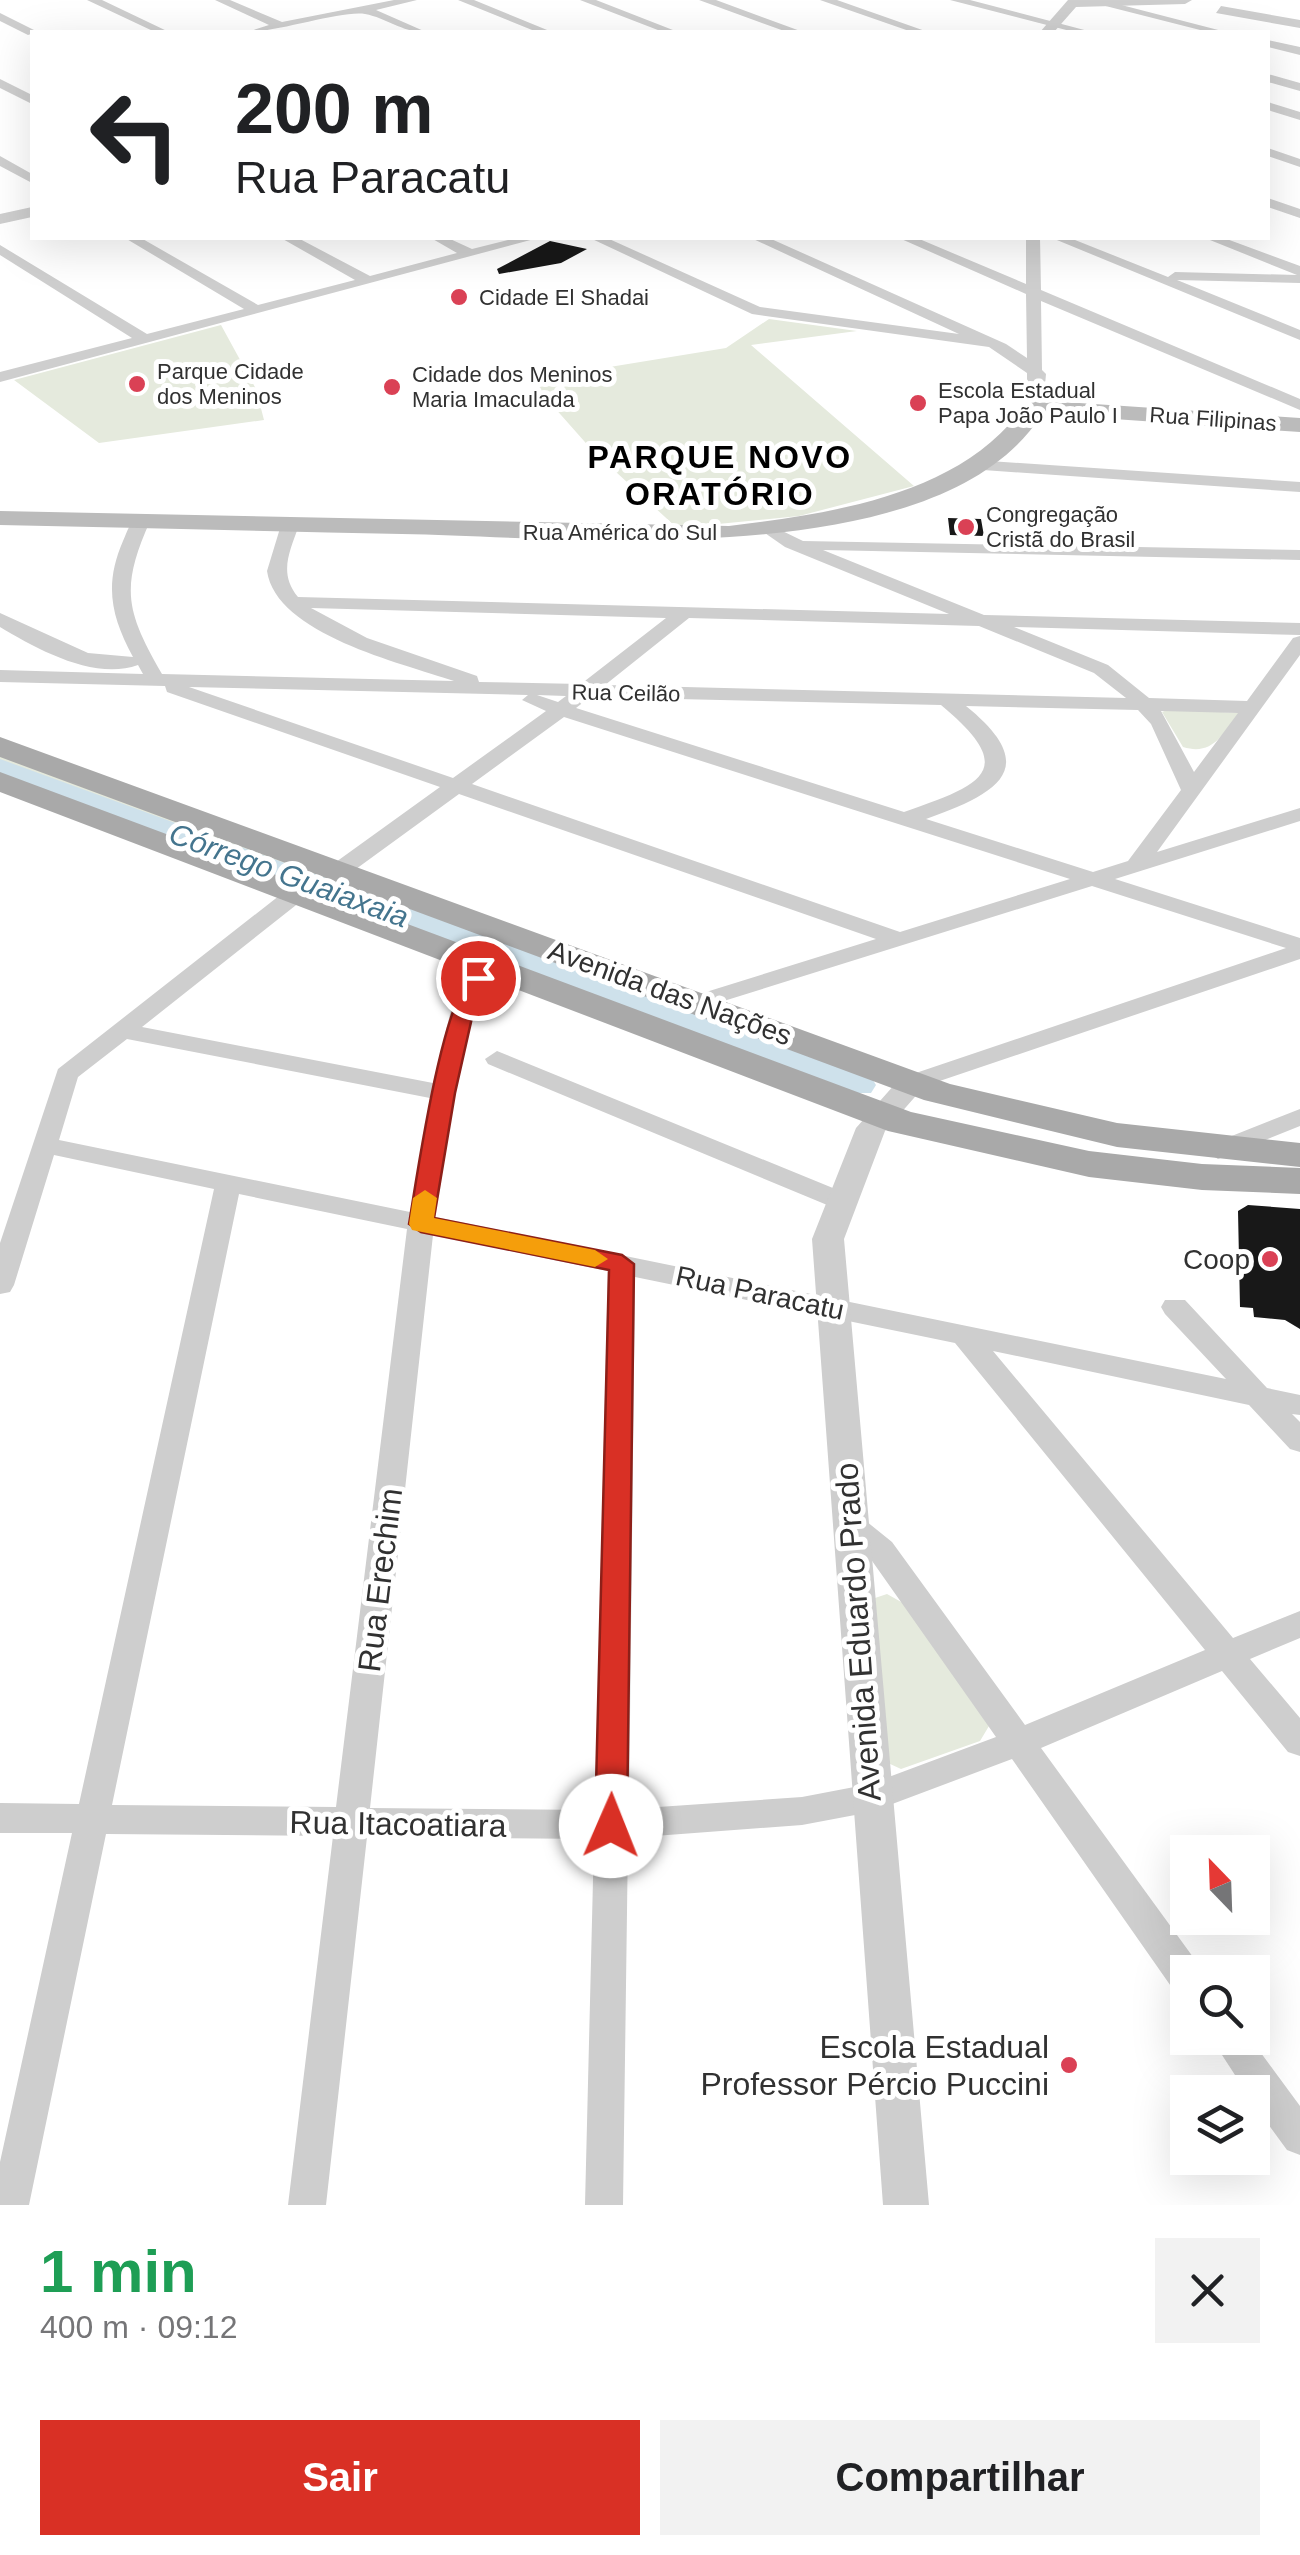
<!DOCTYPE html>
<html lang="pt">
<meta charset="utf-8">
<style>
:root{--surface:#fff;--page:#f2f2f2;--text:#202124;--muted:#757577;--accent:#d93025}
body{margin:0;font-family:Arial,sans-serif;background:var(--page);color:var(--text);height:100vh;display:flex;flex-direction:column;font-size:38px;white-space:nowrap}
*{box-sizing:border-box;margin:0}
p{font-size:32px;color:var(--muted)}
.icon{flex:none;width:55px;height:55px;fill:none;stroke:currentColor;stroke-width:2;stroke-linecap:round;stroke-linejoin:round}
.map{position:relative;height:2205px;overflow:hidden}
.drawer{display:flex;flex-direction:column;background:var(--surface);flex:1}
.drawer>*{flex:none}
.hud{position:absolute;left:30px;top:30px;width:1240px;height:210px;border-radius:0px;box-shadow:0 10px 40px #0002;background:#fff;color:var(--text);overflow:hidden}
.needle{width:65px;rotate:337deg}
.tools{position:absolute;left:1170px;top:1835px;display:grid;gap:20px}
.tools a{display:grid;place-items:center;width:100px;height:100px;border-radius:0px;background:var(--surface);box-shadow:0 10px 40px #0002;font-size:50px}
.pin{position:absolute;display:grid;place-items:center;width:85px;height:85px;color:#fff;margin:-42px;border:5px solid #fff;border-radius:50%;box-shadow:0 2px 10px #0007}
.me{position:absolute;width:110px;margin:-55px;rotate:1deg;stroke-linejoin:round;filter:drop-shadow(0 0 8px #0008)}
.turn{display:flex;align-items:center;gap:35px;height:210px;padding:0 40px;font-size:45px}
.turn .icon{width:130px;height:130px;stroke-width:2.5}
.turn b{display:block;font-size:70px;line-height:85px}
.round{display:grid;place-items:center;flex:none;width:105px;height:105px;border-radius:0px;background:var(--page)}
.summary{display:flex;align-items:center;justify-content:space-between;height:170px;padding:0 40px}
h1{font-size:60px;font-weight:800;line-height:75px;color:#1e9e55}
.button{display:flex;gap:20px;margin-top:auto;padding:20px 40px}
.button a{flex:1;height:115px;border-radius:0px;background:var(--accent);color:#fff;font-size:40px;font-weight:800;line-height:115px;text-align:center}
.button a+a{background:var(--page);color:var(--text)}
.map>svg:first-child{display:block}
</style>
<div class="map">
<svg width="1300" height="2205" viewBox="0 0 1300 2205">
<rect width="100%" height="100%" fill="#fff"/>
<path fill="#e5eadd" d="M769,319L857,331L751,345L914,486L799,516L677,528L592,450L530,380L726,348Z
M221,325L256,389L264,420L99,443L14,380Z
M1170,709L1238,713V715C1222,735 1212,756 1183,747L1162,712Z
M0,755L349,884L341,890L0,764Z
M355,886L863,1075L860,1079L794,1059L347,893Z
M887,1594L903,1603L989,1726L980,1741L901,1769L888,1763L875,1598Z"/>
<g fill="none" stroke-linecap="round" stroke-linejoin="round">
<path fill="#cee1eb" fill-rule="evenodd" d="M0,759L871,1077L876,1085L871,1093H847L0,778Z"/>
</g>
<path fill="#181818" d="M550,241L587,249L561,263L499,274L497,269Z
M948,518L981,519L984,536L950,535Z
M1248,1205L1300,1209V1329L1285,1320L1254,1317L1253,1308L1240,1307L1238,1211Z"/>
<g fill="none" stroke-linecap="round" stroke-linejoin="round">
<path fill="#cecece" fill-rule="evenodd" d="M87,0H102L169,32H155Z
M215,0H230L282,22L394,0H417L376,10L426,32C403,33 387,18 365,14C343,10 278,32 247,32L269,25Z
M458,0H474L552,32H537Z
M580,0H596L678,32H663Z
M699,0H716L803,32H787Z
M820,0H837L928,32H912Z
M950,0H970L1092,32H1074Z
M1082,0H1102L1226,32H1208Z
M0,13L36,31L37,32L28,35L0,21Z
M1268,40L1300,47V55L1268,47Z
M1268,74L1300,83V91L1268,82Z
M0,79L32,95V104L0,88Z
M1268,102L1300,112V120L1268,110Z
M1268,148L1300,159V167L1268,156Z
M0,156L32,174V183L0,166Z
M1268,198L1300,209V218L1268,207Z
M125,238H141L258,305L355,280L281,238H298L370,276L457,253L431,238H448L472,249L516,238H538L0,382V372L132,338L0,255V245L147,334L244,309Z
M590,238H607L760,307L959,334L751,238H769L1006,344L1027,358L1026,294L899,238H917L1026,284V238H1040L1041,290L1300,399V410L1041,301L1042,370L1046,374L1043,407L1035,412L1027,407V373L989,347L752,314Z
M1052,238H1070L1168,277L1175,272L1297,275L1205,238H1224L1300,266V283L1177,280L1300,330V340Z
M975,460L1300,482V492L969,469V461Z
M141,516L150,521C120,589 126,611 162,674L454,681C401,663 276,634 267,571L281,525L290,520L299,525C290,551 278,573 298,597L949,614L785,547L759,529L768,524L803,541L1300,550V560L823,550L984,615L1300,623V635L1014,627L1108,665L1149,698L1247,701L1293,638L1300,636V655L1157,852L1300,808V821L1115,879L1300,938V959L913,1090L901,1082L904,1077L1286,948L1092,886L698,1009L686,1002L690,997L876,939L459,794L345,877H329L326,872L329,867L440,787L167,692L165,686L0,682V670L143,674L138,665C94,681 37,649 0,627V613L88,653L133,657C111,616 104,585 123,541C128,530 130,520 141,516ZM311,608L666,618L581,684L479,682L477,676L367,638ZM689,618L979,626L1094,673L1126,698L605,685ZM189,687L528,695L522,700L546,711L453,778ZM537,695L566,696L558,702ZM590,697L941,705C1021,771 981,785 904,812L576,708ZM966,706L1138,710L1151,724L1181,790L1128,861L1093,872L926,819C996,794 1044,769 966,706ZM1161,711L1238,713L1194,772ZM564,717L1070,879L900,932L472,784Z
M297,886L308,893L305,898L142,1027L433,1083L456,990L482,962H498L502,967L479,992L455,1093L435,1217L1226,1379L1165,1314L1161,1307L1165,1300H1185L1267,1388L1300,1395V1415L1292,1414L1300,1422V1452L1290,1449L1249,1405L993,1351L1233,1638L1300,1611V1638L1250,1659L1300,1718V1756L1288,1752L1222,1671L1041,1748L1201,1968L1203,1972H1188V1996L1175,1992L1012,1759L871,1812L802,1825L628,1838L623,2205H585L594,1839L367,1837L326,2205H288L333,1836L106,1834L29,2205H0V2162L72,1833H0V1803L79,1804L214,1189L54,1155L14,1285L10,1292L0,1294V1243L58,1069L289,888ZM127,1039L430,1098L410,1212L59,1140L78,1077ZM239,1194L407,1229L336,1807L112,1805ZM433,1235L608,1271L595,1810L370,1808ZM635,1277L955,1343L1205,1650L1025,1725L892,1542L861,1517L850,1513L839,1517L835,1525L870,1558L996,1737L870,1784L802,1797L629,1809Z
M497,1051L850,1195L854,1201L841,1210L832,1207L488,1064L485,1059Z
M1300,1109V1126L1218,1159L1205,1151L1209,1145Z
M1211,2038H1250L1300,2106V2155L1287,2150L1252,2102V2092H1246Z"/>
<path fill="#cecece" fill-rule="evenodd" d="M1068,0H1192L1185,4L1076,7L1054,32H1040Z
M1221,6L1300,20V28L1216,13Z
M32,207V217L0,224V214Z
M913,1073L928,1082L885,1131L844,1239L929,2205H883L812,1239L856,1128L903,1075Z"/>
<path fill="#bbb" fill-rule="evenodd" d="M1035,400L1300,418V432L1042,414C940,576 569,537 402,534C268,531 134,528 0,525V511L729,526C834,513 964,495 1027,402Z"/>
<path fill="#a9a9a9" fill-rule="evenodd" d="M0,737L950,1084L1117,1123L1300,1143V1167L1117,1147L924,1100L0,757Z
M0,772L911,1112L1089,1151L1202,1164L1300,1168V1194L1202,1190L1089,1177L888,1131L0,792Z"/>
</g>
<path fill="#d93025" stroke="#8d1f18" stroke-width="2.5" d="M478,972L488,978L478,991L455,1093L434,1218L622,1255L634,1264L627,1826L622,1835L611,1839L600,1835L595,1826L609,1270L421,1232L409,1224C416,1184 444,980 478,972Z"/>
<path fill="#f59e0b" d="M425,1190L437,1198L434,1218L595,1250L608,1259L595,1267L412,1230L409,1224L413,1198Z"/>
<g fill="#da4155" stroke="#fff" stroke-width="4">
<circle cx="459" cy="297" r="10"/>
<circle cx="137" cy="384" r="10"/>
<circle cx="392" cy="387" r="10"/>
<circle cx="918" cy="403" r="10"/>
<circle cx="966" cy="527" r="10"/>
<circle cx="1270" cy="1259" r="10"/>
<circle cx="1069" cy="2065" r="10"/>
</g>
<g text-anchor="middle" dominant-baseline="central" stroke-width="10" stroke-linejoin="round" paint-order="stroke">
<g font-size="22" fill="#313131" stroke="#fff" text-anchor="start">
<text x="479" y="297">Cidade El Shadai</text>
<text x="157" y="371">Parque Cidade<tspan x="157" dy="25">dos Meninos</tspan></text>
<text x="412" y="374">Cidade dos Meninos<tspan x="412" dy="25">Maria Imaculada</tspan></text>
<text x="938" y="390">Escola Estadual<tspan x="938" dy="25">Papa João Paulo I</tspan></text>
<text x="986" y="514">Congregação<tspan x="986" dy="25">Cristã do Brasil</tspan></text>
</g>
<g font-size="22" fill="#313131" stroke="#fff">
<text transform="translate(1213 419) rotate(4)">Rua Filipinas</text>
<text x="620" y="532">Rua América do Sul</text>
<text transform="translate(626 693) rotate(1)">Rua Ceilão</text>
</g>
<g font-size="28" fill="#313131" stroke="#fff">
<text transform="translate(670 993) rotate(20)">Avenida das Nações</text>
<text transform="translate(760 1293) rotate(12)">Rua Paracatu</text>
</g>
<g font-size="28" fill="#313131" stroke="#fff" text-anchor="end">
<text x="1250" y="1259">Coop</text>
</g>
<g font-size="30" font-style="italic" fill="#44758e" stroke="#fff">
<text transform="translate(289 875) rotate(20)">Córrego Guaiaxaia</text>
</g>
<g font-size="32" font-weight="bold" letter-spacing="2.5" fill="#000" stroke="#fff">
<text x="720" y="457">PARQUE NOVO<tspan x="720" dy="37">ORATÓRIO</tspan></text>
</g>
<g font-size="32" fill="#313131" stroke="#fff">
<text transform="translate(380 1580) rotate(-83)">Rua Erechim</text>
<text transform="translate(858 1632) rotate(-94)">Avenida Eduardo Prado</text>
<text transform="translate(398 1824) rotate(1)">Rua Itacoatiara</text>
</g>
<g font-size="32" fill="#313131" stroke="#fff" text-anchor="end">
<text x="1049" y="2047">Escola Estadual<tspan x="1049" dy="37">Professor Pércio Puccini</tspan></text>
</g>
</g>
</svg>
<div class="tools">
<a><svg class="needle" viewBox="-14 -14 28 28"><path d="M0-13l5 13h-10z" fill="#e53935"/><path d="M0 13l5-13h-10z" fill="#757577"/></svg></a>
<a><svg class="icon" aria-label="search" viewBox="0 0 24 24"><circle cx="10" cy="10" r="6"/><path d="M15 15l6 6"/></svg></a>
<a><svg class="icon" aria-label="layers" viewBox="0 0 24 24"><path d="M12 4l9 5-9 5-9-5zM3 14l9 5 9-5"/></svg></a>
</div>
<div class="pin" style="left:478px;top:978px;background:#d93025"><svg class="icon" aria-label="arrive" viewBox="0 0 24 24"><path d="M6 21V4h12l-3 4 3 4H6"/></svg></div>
<svg class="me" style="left:611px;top:1826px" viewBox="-20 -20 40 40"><circle r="19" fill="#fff"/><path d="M0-13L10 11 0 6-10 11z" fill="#d93025"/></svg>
<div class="hud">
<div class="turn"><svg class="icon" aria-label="left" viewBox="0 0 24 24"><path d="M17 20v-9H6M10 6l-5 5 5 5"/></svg><div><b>200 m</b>Rua Paracatu</div></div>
</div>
</div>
<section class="drawer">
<div class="summary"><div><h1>1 min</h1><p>400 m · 09:12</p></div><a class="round"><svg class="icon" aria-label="close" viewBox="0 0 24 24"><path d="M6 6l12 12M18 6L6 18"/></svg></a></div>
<div class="button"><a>Sair</a><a>Compartilhar</a></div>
</section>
